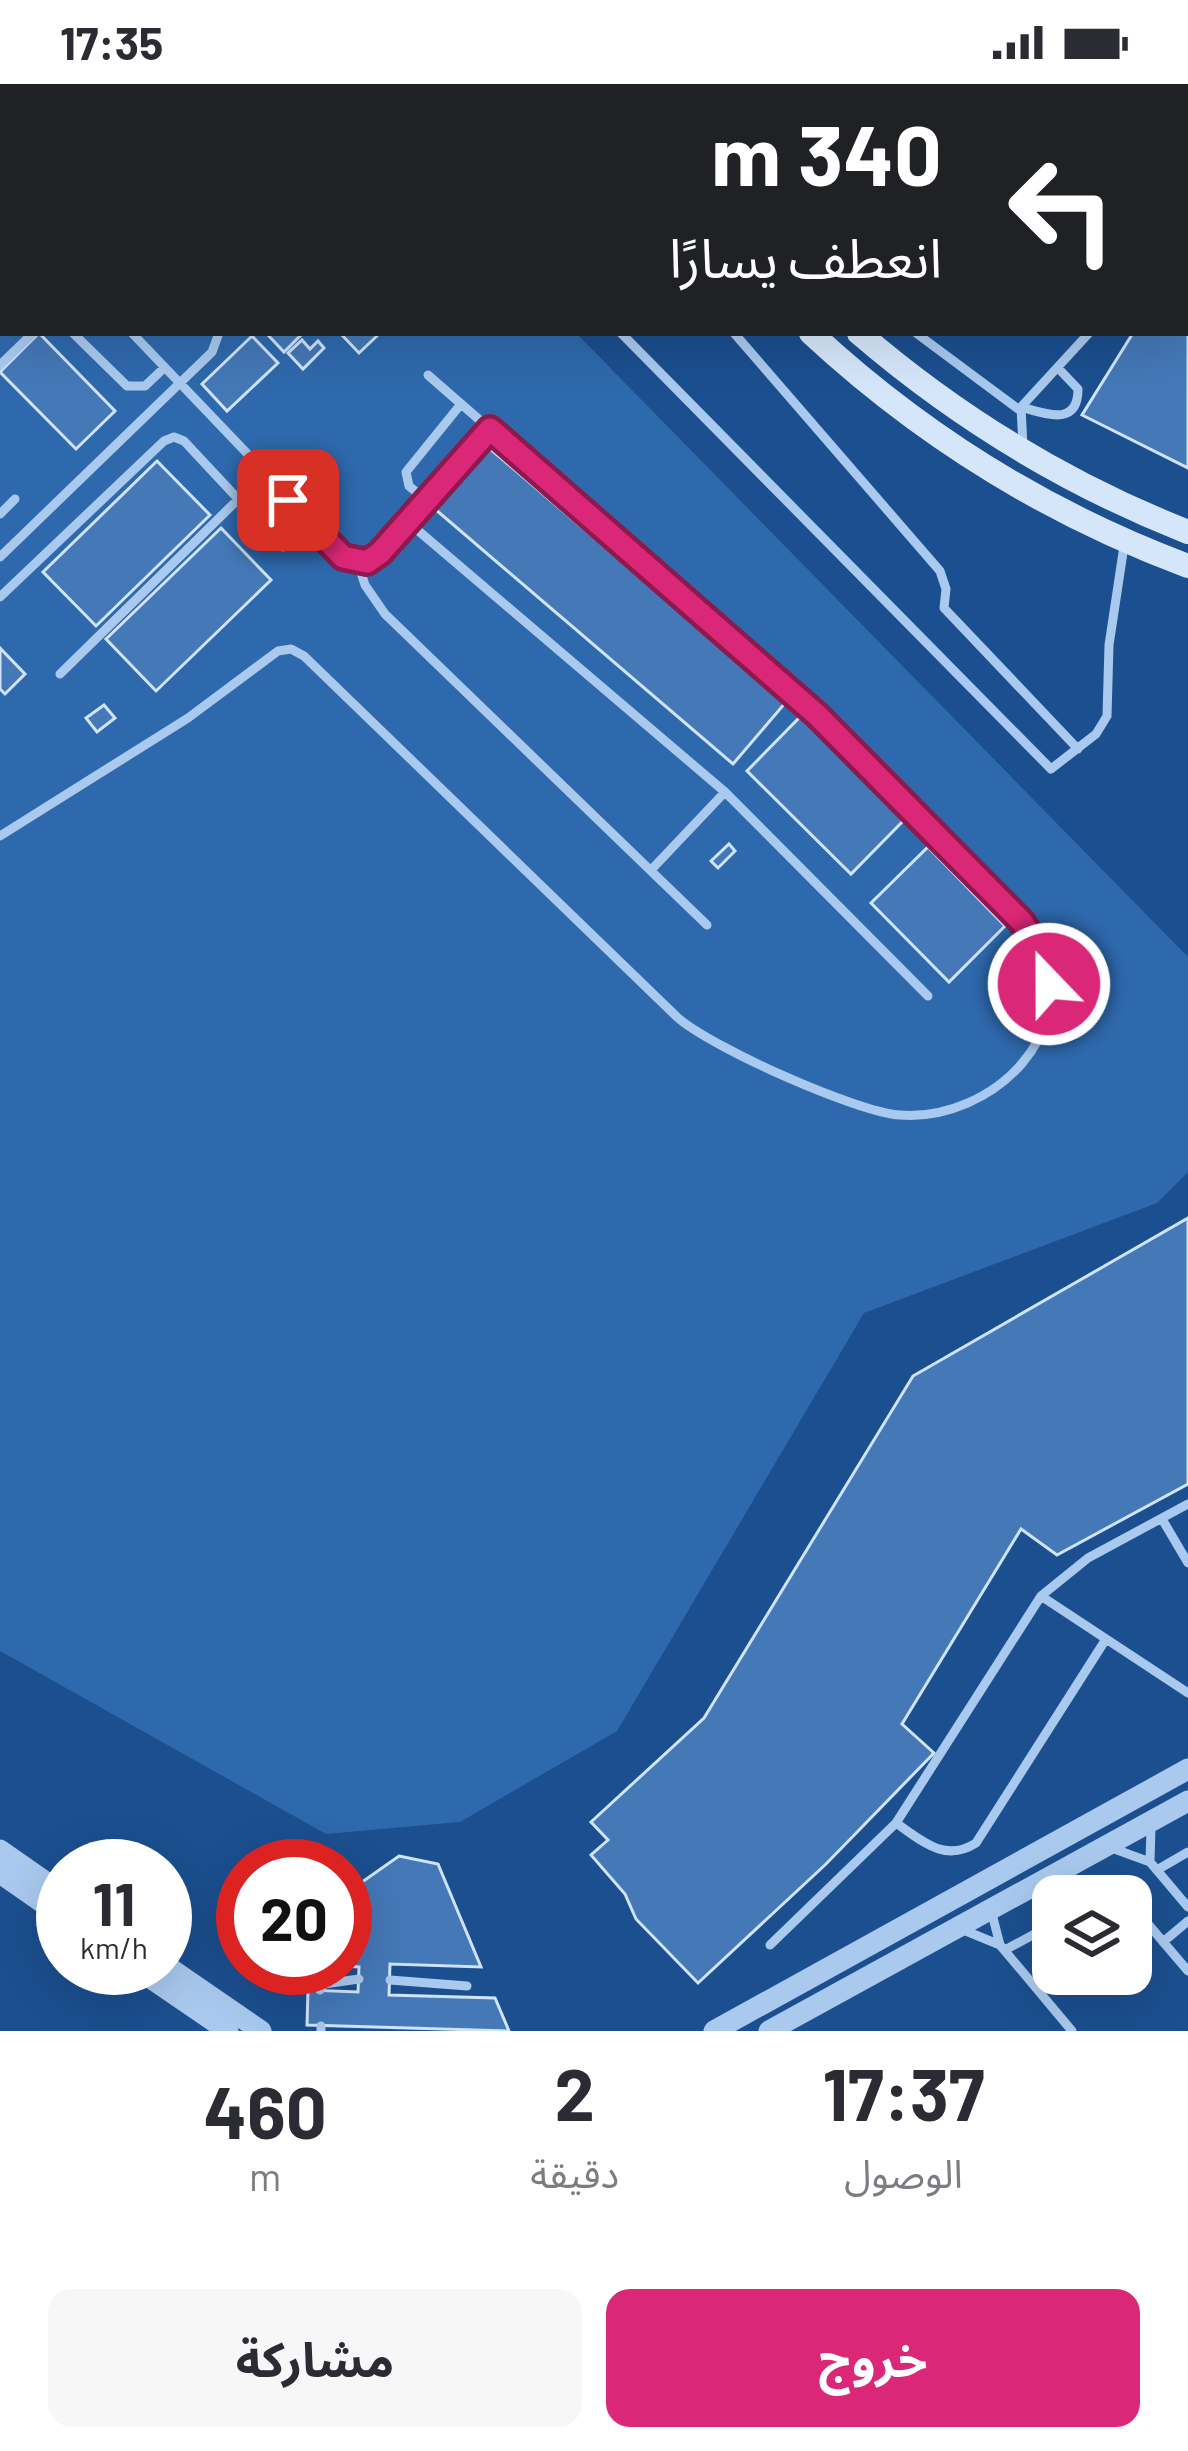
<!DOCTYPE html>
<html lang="ar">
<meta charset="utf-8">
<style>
:root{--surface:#fff;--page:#f7f7f7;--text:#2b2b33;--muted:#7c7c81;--accent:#db2777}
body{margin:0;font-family:Barlow,"Noto Sans Arabic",sans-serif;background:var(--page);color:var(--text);direction:rtl;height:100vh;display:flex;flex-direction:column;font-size:45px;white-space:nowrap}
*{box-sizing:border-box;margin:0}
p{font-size:39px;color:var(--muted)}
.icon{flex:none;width:66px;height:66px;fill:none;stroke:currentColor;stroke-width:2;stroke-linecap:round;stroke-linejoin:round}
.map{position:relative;height:1947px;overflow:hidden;direction:ltr}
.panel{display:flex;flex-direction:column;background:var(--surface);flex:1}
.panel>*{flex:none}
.guide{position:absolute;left:0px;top:0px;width:1188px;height:252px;box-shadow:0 12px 48px #0002;direction:rtl;background:#202124;color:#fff;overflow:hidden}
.fabs{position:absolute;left:1032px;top:1791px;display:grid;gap:24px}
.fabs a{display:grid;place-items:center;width:120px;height:120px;border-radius:24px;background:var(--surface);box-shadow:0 12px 48px #0002;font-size:60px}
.speed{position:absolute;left:36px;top:1755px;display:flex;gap:24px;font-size:60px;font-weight:700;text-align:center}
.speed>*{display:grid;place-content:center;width:156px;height:156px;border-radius:50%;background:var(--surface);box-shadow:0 12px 48px #0002;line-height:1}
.speed small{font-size:30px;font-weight:400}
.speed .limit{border:18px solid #d22;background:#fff;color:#111}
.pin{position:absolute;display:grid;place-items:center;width:102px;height:102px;color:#fff;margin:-51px;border-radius:24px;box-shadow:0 6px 18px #0006}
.me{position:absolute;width:132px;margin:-66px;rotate:338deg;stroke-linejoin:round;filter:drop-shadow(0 0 9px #0008)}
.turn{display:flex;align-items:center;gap:42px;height:252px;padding:0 48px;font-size:54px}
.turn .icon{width:156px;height:156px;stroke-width:2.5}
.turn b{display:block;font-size:84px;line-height:102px}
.eta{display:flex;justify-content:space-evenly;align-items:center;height:204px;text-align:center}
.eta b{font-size:72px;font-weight:700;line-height:84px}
.action{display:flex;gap:24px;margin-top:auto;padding:24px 48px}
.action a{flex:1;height:138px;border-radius:24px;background:var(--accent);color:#fff;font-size:48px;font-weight:700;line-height:138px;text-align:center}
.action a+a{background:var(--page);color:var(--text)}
.status{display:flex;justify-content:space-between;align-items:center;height:84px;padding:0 60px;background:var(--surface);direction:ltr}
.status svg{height:33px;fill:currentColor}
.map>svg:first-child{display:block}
</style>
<div class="status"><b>17:35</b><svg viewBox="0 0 49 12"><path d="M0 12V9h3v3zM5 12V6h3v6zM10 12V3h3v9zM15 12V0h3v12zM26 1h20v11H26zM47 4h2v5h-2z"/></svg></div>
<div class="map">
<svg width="1188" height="1947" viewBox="0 0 1188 1947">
<rect width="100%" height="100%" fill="#1b4f8f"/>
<path fill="#2e69ad" d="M0,0L335,3H3V249H576L1188,873V1088L1157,1119L864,1229L617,1647L460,1738L326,1750L0,1567Z"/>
<path fill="#4478b7" stroke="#cfe3fa" stroke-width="3" d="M100,0H192L194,3H103Z
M854,0H927L929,3H851Z
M1185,220L1188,222V384L1082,331L1133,249H1185Z
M39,249L115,327L76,365L0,288Z
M270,249H297L300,252L284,268L268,251Z
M340,249H380L359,269Z
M252,252L278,279L227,327L202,300Z
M302,256L310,265L318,257L324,264L303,285L288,269Z
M488,363L786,618L733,680L435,425Z
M157,377L210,431L96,542L43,488Z
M221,444L271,496L156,607L106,555Z
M0,564L25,590L5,610L0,605Z
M104,621L115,634L97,648L86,634Z
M801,632L905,735L851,790L747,687Z
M729,760L735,767L718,784L711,777Z
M928,763L1005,842L949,898L871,819Z
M1188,1134V1400L1057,1471L1021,1445L902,1640L934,1669L826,1780L698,1899L636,1835L625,1810L591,1771L608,1756L591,1738L704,1634L913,1292Z
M399,1772L438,1780L481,1883L390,1880L389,1911L495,1914L509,1947L307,1941L308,1906L358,1908L359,1883L345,1882V1810Z"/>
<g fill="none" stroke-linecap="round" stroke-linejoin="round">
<path stroke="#a9c9ee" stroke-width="3" stroke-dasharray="6 9" stroke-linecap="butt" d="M1012,3L1015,0"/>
<path stroke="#a9c9ee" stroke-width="9" d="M377,0L380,3
M518,0L521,3
M972,0L975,3
M0,21L3,24
M0,108L3,111
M1185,160L1188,162
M1185,215L1188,216
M73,249L127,302H145L164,284
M132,249L350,477L367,478L380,469L490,345
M621,249L1051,685L1096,650L1107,632L1109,561L1124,462
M734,249L940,487L946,505L944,524L1078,665
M916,249L1021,327
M0,281L33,249
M1021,323C1046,330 1078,343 1078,305L1058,284
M1023,363L1021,323L1089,249
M427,417L409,402L406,388L461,320
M0,430L15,415
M408,438L725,708L928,912
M0,473L212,268L219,249
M358,479L365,501L385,530L707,841
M0,513L164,357L174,353L184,357L283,463
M60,590L264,390
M0,752L188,634L278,567L291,565L304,572L677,933C710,963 856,1028 900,1031C992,1038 1089,945 1034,854C1012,817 948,763 915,730C761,574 592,435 428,291
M652,785L725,708
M1162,1435L1188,1479
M1041,1512L1188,1609
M896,1739C922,1757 945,1779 976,1759L1106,1555
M1109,1763L1150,1778L1188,1823
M1150,1778L1151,1742
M1157,1786L1188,1768
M1105,1812H1124
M1131,1820L1188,1887
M991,1826L1000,1861L1072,1947
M961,1845L1000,1861
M1163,1858L1188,1837
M770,1861L896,1739L1041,1512L1088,1474L1188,1420
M1005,1866L1053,1840
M390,1896L467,1902
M320,1906L324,1900L359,1895
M321,1942V1947"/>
<path stroke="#a9c9ee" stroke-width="21" d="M0,1766L63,1810
M0,1789L63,1833
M165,1881L261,1947
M136,1884L228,1947
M714,1947L1188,1685
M769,1947L1188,1717"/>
<path stroke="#d6e6fa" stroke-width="24" d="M597,0L600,3
M638,0L641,3
M811,249C922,352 1046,429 1188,482
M859,249C958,334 1066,400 1188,448"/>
</g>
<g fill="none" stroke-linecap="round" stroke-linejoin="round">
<defs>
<path id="route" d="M288,416L343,473L367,478L380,469L490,345L817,631L1022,838L1040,866L1049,900"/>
</defs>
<use href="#route" stroke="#8e194d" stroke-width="30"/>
<use href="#route" stroke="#db2777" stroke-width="21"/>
</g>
</svg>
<div class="fabs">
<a><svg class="icon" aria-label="layers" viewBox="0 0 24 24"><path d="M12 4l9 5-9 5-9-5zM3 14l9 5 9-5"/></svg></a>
</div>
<div class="speed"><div>11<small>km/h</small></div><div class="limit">20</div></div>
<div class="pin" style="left:288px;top:416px;background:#d93025"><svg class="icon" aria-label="arrive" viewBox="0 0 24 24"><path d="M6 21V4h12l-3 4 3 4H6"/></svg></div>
<svg class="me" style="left:1049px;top:900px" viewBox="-20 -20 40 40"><circle r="17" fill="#db2777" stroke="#fff" stroke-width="3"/><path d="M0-11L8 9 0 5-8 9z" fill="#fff"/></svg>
<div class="guide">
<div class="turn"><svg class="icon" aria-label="left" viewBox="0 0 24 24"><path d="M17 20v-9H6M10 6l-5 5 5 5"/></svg><div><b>340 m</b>انعطف يسارًا</div></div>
</div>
</div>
<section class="panel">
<div class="eta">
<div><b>17:37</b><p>الوصول</p></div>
<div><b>2</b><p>دقيقة</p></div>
<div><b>460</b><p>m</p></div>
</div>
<div class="action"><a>خروج</a><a>مشاركة</a></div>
</section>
